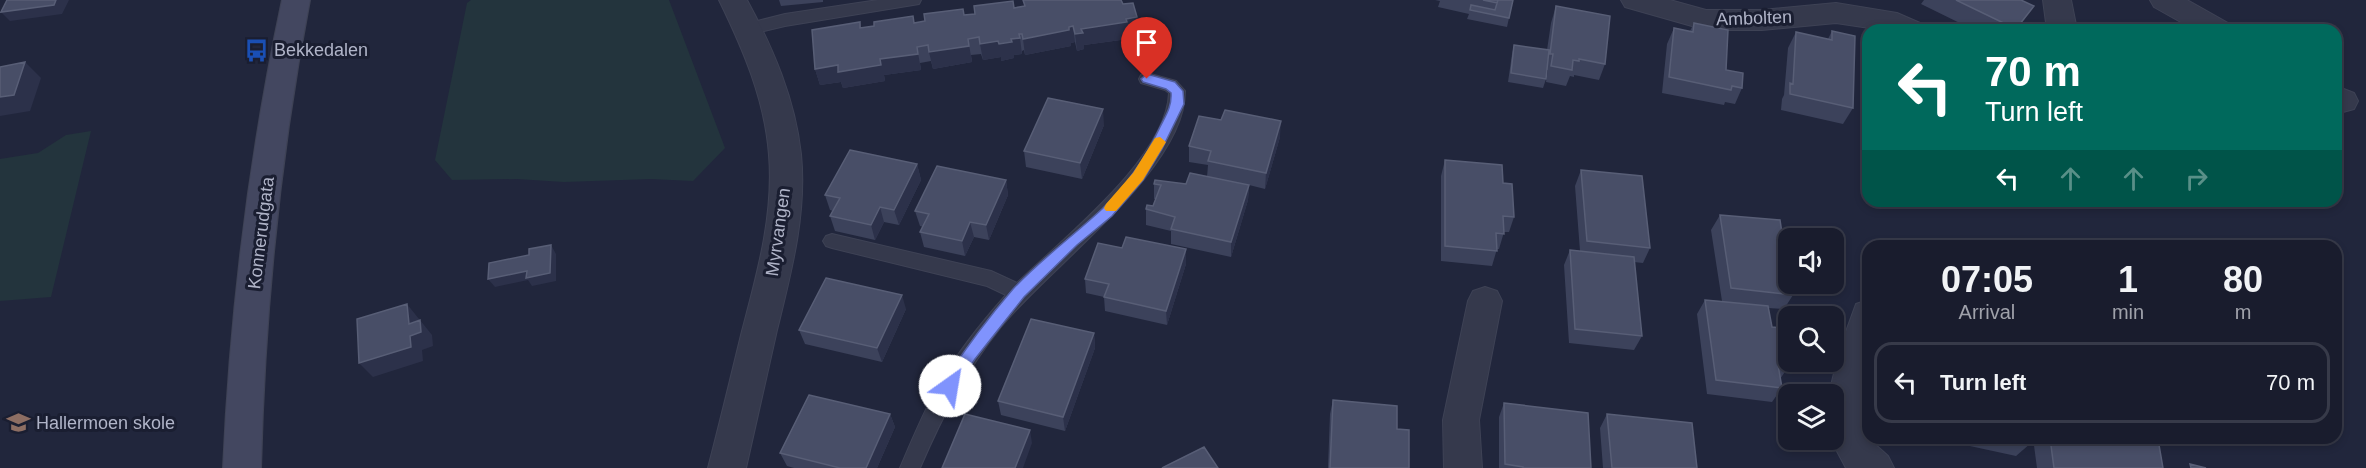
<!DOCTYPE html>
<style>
:root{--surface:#191c2d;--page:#262939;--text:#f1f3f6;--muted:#9fa1aa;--line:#373a49}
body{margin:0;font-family:Arial,sans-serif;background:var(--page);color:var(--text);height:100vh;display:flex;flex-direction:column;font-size:22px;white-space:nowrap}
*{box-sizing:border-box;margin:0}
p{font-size:20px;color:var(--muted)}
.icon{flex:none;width:33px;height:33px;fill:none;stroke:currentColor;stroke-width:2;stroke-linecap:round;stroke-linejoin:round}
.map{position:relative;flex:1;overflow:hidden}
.sheet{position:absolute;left:1862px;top:240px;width:480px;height:204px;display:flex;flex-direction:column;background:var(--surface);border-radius:18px;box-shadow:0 3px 9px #0003,0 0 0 2px var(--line)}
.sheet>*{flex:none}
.guide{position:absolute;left:1862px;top:24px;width:480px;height:183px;border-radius:18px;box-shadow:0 3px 9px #0003,0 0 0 2px var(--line);background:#00695c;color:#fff;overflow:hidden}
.fabs{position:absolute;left:1778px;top:228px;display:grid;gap:12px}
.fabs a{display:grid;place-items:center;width:66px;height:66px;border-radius:12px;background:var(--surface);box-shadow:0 3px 9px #0003,0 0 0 2px var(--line);font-size:30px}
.pin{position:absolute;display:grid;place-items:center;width:51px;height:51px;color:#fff;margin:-62px -26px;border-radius:50% 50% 50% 0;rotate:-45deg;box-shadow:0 0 6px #0007}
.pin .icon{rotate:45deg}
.me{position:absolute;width:66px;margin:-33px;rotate:32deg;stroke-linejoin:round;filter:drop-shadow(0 0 4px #0008)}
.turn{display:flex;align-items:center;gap:21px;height:126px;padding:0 24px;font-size:27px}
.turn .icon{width:78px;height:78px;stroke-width:2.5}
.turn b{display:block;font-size:42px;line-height:51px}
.lanes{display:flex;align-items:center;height:57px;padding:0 24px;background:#0003;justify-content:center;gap:30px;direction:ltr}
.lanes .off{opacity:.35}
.eta{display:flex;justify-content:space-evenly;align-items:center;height:102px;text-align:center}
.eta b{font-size:36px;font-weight:600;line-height:42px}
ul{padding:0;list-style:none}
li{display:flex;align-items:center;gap:18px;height:81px;margin:0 12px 9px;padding:0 12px;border:3px solid var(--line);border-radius:18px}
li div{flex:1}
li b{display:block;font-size:22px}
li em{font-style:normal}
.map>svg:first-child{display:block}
</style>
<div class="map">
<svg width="2366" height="468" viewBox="0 0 2366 468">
<rect width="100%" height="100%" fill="#21263c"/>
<path fill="#23343d" d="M471,0H669L725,148L693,181L651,179L564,182L517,179L452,180L435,160L467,3Z
M91,131L51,297L0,301V159L38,153L66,135Z"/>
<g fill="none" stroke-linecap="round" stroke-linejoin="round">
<defs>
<path id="service" d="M878,0H921L919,4L913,5L785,26L748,35L742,33L740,29L742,25L785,14Z
M1147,73L1176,81L1185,91C1186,169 1048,268 1001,327C965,372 943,415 920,468H900C912,440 924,411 939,384C958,352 981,323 1006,295L987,286L832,248L826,246L823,241L826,236L832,234L991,271L1017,283C1061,240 1167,158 1169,93L1165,90L1141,83L1139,79L1141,75Z"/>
<path id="minor" d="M719,0H747C773,48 795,99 801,154C807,214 791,273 777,330C767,376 756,422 746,468H708C720,422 731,376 742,331C757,274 774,215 769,155C765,100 743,49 719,0Z
M1621,0H1670L1706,10H1762L1836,3L1897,13L1920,23L1925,30H1883L1836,23L1762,30H1706L1625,7Z
M2043,0H2071L2077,30H2047Z
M2150,0H2187L2228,23L2233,30H2195L2154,7Z
M2336,86L2354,93L2358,101L2354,109L2343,112L2336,110Z
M1485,287L1497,291L1502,301L1479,420L1482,468H1444L1443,420L1468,301L1473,291Z
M1868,300V377L1863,406L1864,425L1868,438L1888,456L1894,468H1846L1831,440L1833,394H1829L1840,348L1856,304Z"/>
<path id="secondary" d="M282,0H310C280,155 265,310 261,468H223C230,310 249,155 282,0Z"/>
</defs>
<use href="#service" stroke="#3e4255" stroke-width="2"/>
<use href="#minor" stroke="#3e4255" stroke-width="2"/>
<use href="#secondary" stroke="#3e4255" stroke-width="2"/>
<use href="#service" fill="#35394c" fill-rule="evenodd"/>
<use href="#minor" fill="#35394c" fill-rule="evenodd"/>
<use href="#secondary" fill="#434760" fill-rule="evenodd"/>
</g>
<path fill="#3c425b" d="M779,0H823V2L781,6Z
M1435,0H1513L1507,27L1467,19L1469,14L1438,7L1440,1Z
M1924,0H2021L2016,30H1974L1921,4Z
M1123,4L1137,17L1138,33L1128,35V39L1084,45V49L1077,51L1075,42L1071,43V46L1025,55L1024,50L1022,51V54L1014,55V58L1001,61V57L983,60L981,54L971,55L972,62L933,69L931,61L920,63L921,70L884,75L885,81L843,88L841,82L820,85L815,69L860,22L861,28L915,23L1014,8Z
M1556,6L1605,64L1599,80L1574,75V77L1570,76L1566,86L1546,82L1548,70H1547L1546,79L1543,88L1508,82L1512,54L1514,45L1547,50L1551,23Z
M1694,23L1726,70L1742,88L1735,104L1725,102L1724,105L1662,93L1667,44L1674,28L1690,31Z
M1832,31L1853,108L1843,124L1781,110L1782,99L1784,95L1788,48L1796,32L1828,39Z
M1104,125L1082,179L1026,167L1024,151Z
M1280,137L1265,189L1249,185L1248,200L1231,257L1171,244V231L1146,225V209L1153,206L1156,199H1154V184H1186L1207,177L1208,165L1189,162V146Z
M1445,160L1503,183L1514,217L1509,232H1504L1499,249H1497L1492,266L1441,261V176Z
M917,164L921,180L899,225L884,222L875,240L835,231L830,216L833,211L830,210L825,195Z
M1581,170L1650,248L1643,263L1634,262L1642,336L1634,350L1569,343L1564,265L1570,250L1580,251L1575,186Z
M1006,180L1008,195L989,240L974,237L965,256L924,247L920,232L923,227L920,226L915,211Z
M1720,215L1788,284H1796L1792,289L1793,295L1784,309L1768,308L1772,327L1789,366L1780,379L1782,388L1772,402L1707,394L1697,314L1705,300L1722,301L1711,230Z
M1122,248L1186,249V264L1167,325L1105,311L1104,297L1086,293L1085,279Z
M906,309L882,362L805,344L799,330Z
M1094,333L1095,348L1065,431L1001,415L998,401Z
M1333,400L1397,429L1409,468H1328L1330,414Z
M1504,403L1591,468H1499V417Z
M890,414L895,427L877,468H794L787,466L780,453Z
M1607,414L1697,468H1603L1600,428Z
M1933,438H2030L2031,443L2016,456Z
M2033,438H2154L2163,468H2037Z"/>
<path fill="#2c314a" d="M56,0H69L62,14L10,21L1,12Z
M1137,17L1138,33L1128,35V39L1084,45V49L1077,51L1075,34L1081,29Z
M1073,26L1075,42L1071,43V46L1025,55L1023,39Z
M1020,38L1022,54L1014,55V58L1001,61V57L983,60L980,44Z
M968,39L972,62L933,69L929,52Z
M917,47L921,70L884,75L885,81L843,88L841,82L820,85L815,69L880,59Z
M25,62L41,78L30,111L0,116V97Z
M1103,109L1104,125L1082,179L1080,163Z
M1281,121L1280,137L1265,189L1266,173Z
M917,164L921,180L899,225L894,210Z
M1006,180L1008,195L989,240L986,225Z
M1249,185L1248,200L1231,257V242Z
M880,207L884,222L875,240L871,225Z
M970,222L974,237L965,256L962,241Z
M551,245L556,254V281L532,286L528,280L495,287L488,279Z
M1186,249V264L1167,325L1166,311Z
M902,295L906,309L882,362L877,348Z
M407,304L419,319L421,332L420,320L432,335L433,346L422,350L423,361L373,377L359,363L409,324Z
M1094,333L1095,348L1065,431L1063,417Z
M890,414L895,427L877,468H866Z
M1030,430L1032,443L1023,468H1015Z"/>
<path fill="#484e67" stroke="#585e76" stroke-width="1.5" d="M7,0H56L54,5L1,12Z
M1023,0H1121L1123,4L1133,3L1137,17L1126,19L1127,22L1081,29L1083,33L1075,34L1073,26L1069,27V30L1023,39L1022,34H1019L1020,38L1011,39L1012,42L999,44L998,41L980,44L979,37L968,39L969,46L929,52L928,45L917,47L918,54L880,59L881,65L838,72V65L815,69L812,30L860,22V28L874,26V22L913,16L914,23L925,21L924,14L963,9L964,15L975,14L974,6L1013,1L1014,8L1025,6Z
M1483,0H1498L1497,3Z
M1498,0H1513L1509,18L1470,10L1471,5L1495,10Z
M1956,0H2021L2034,6L2016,29Z
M1556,6L1610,16L1605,64L1579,59V61L1573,60L1572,70L1551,66L1553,54H1550Z
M1694,23L1728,30L1726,70L1743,73L1742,88L1732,86L1731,90L1669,77L1674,28L1693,32Z
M1832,31L1855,36L1853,108L1790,94V83L1793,84L1796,32L1832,40Z
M1514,45L1549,50L1546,79L1511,73Z
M25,62L14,95L0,97V67Z
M1048,98L1103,109L1080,163L1024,151Z
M1225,110L1281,121L1266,173L1208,161L1211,151L1189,146L1199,116L1221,120Z
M850,150L917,164L894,210L880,207L871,225L830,216L840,198L825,195Z
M1445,160L1502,165L1503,183L1512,184L1514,217L1503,216L1504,234L1496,233L1497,251L1445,246Z
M937,166L1006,180L986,225L970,222L962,241L920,232L929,214L915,211Z
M1581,170L1642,176L1650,248L1587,241Z
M1190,173L1249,185L1231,242L1171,229L1175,217L1146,209L1147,205L1153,206L1161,185L1154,184L1155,180L1186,184Z
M1720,215L1780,220L1783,240H1788V284H1791L1793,295L1731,288Z
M1126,237L1186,249L1166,311L1104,297L1109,284L1085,279L1098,243L1122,248Z
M551,245L550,273L526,278L527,271L488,279L489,263L529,255V249Z
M1570,250L1634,257L1642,336L1575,329Z
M826,278L902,295L877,348L799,330Z
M1705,300L1768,306L1772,327L1782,328L1789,366L1778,365L1782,388L1716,380Z
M407,304L409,324L420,320L421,332L410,336L411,347L359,363L357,319Z
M1031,319L1094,333L1063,417L998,401Z
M809,395L890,414L866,468H840L780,453Z
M1333,400L1397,406V429L1409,430V468H1330Z
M1504,403L1588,413L1591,468H1523V467L1505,464Z
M965,414L1030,430L1015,468H942Z
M1607,414L1692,423L1697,468H1612Z
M2009,438H2030L2031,443Z
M2050,438H2154L2158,439L2163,468H2054Z
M1204,447L1218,468H1162Z
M2190,464L2206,468H2191Z"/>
<path fill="#8093fd" stroke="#5360a4" stroke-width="1.5" d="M1147,74L1175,82L1183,91L1184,104L1162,149L1143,180L1112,216L1077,245L1024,297L975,359L955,390L950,392L944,390L942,386L944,381C965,349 988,318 1013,289C1040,260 1073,236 1102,209C1126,186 1146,157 1160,127C1166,115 1172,106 1171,93L1166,89L1143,82L1141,79Z"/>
<path fill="#f59e0b" d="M1160,137L1166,142L1143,180L1116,211H1106L1104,208L1106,204L1133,173L1155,138Z"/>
<defs>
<symbol id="bus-bare" viewBox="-9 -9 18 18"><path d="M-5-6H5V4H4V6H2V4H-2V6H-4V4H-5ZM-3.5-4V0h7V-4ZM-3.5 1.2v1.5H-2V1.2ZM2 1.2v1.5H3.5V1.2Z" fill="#1a4fb4" stroke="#1a1e31" stroke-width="2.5" paint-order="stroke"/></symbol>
<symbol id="school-bare" viewBox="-9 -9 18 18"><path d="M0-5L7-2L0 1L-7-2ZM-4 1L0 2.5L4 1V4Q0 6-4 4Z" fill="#8d6e63" stroke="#1a1e31" stroke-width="2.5" paint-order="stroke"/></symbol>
</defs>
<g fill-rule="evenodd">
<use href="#bus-bare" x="240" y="34" width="33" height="33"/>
<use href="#school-bare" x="2" y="406" width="33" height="33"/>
</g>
<g text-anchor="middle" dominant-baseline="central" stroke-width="6" stroke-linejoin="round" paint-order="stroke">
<g font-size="18" fill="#b0b4c8" stroke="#1a1e31">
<text transform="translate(1754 18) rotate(-2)">Ambolten</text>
<text transform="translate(778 232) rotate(-82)">Myrvangen</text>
<text transform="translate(261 233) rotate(-83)">Konnerudgata</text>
</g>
<g font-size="18" fill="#b0b4c8" stroke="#1a1e31" text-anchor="start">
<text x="274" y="50">Bekkedalen</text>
<text x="36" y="423">Hallermoen skole</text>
</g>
</g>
</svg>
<div class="fabs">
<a><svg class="icon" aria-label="sound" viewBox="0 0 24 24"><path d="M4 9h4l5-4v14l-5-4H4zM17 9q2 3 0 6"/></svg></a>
<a><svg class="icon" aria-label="search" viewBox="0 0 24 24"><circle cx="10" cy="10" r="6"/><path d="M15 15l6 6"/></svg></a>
<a><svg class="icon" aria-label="layers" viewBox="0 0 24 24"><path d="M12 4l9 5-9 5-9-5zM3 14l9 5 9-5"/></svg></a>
</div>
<div class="pin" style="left:1147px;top:79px;background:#d93025"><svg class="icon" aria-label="arrive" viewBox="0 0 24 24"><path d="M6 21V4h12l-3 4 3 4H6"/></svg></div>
<svg class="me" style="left:950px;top:386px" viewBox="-20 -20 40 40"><circle r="19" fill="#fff"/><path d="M0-13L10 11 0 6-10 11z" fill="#8093fd"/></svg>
<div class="guide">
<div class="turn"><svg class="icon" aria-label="left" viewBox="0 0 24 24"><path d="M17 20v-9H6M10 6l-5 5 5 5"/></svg><div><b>70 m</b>Turn left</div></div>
<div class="lanes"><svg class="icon" aria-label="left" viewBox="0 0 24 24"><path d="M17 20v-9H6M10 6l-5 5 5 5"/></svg><svg class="icon off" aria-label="ahead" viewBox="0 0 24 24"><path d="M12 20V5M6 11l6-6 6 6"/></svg><svg class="icon off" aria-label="ahead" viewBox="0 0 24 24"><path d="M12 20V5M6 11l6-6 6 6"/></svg><svg class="icon off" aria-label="right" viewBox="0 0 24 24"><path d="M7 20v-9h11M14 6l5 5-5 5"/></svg></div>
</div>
<section class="sheet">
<div class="eta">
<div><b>07:05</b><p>Arrival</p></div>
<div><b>1</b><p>min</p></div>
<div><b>80</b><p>m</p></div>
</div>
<ul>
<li><svg class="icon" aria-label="left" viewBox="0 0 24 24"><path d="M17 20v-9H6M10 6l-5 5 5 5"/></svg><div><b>Turn left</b></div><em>70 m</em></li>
</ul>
</section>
</div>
